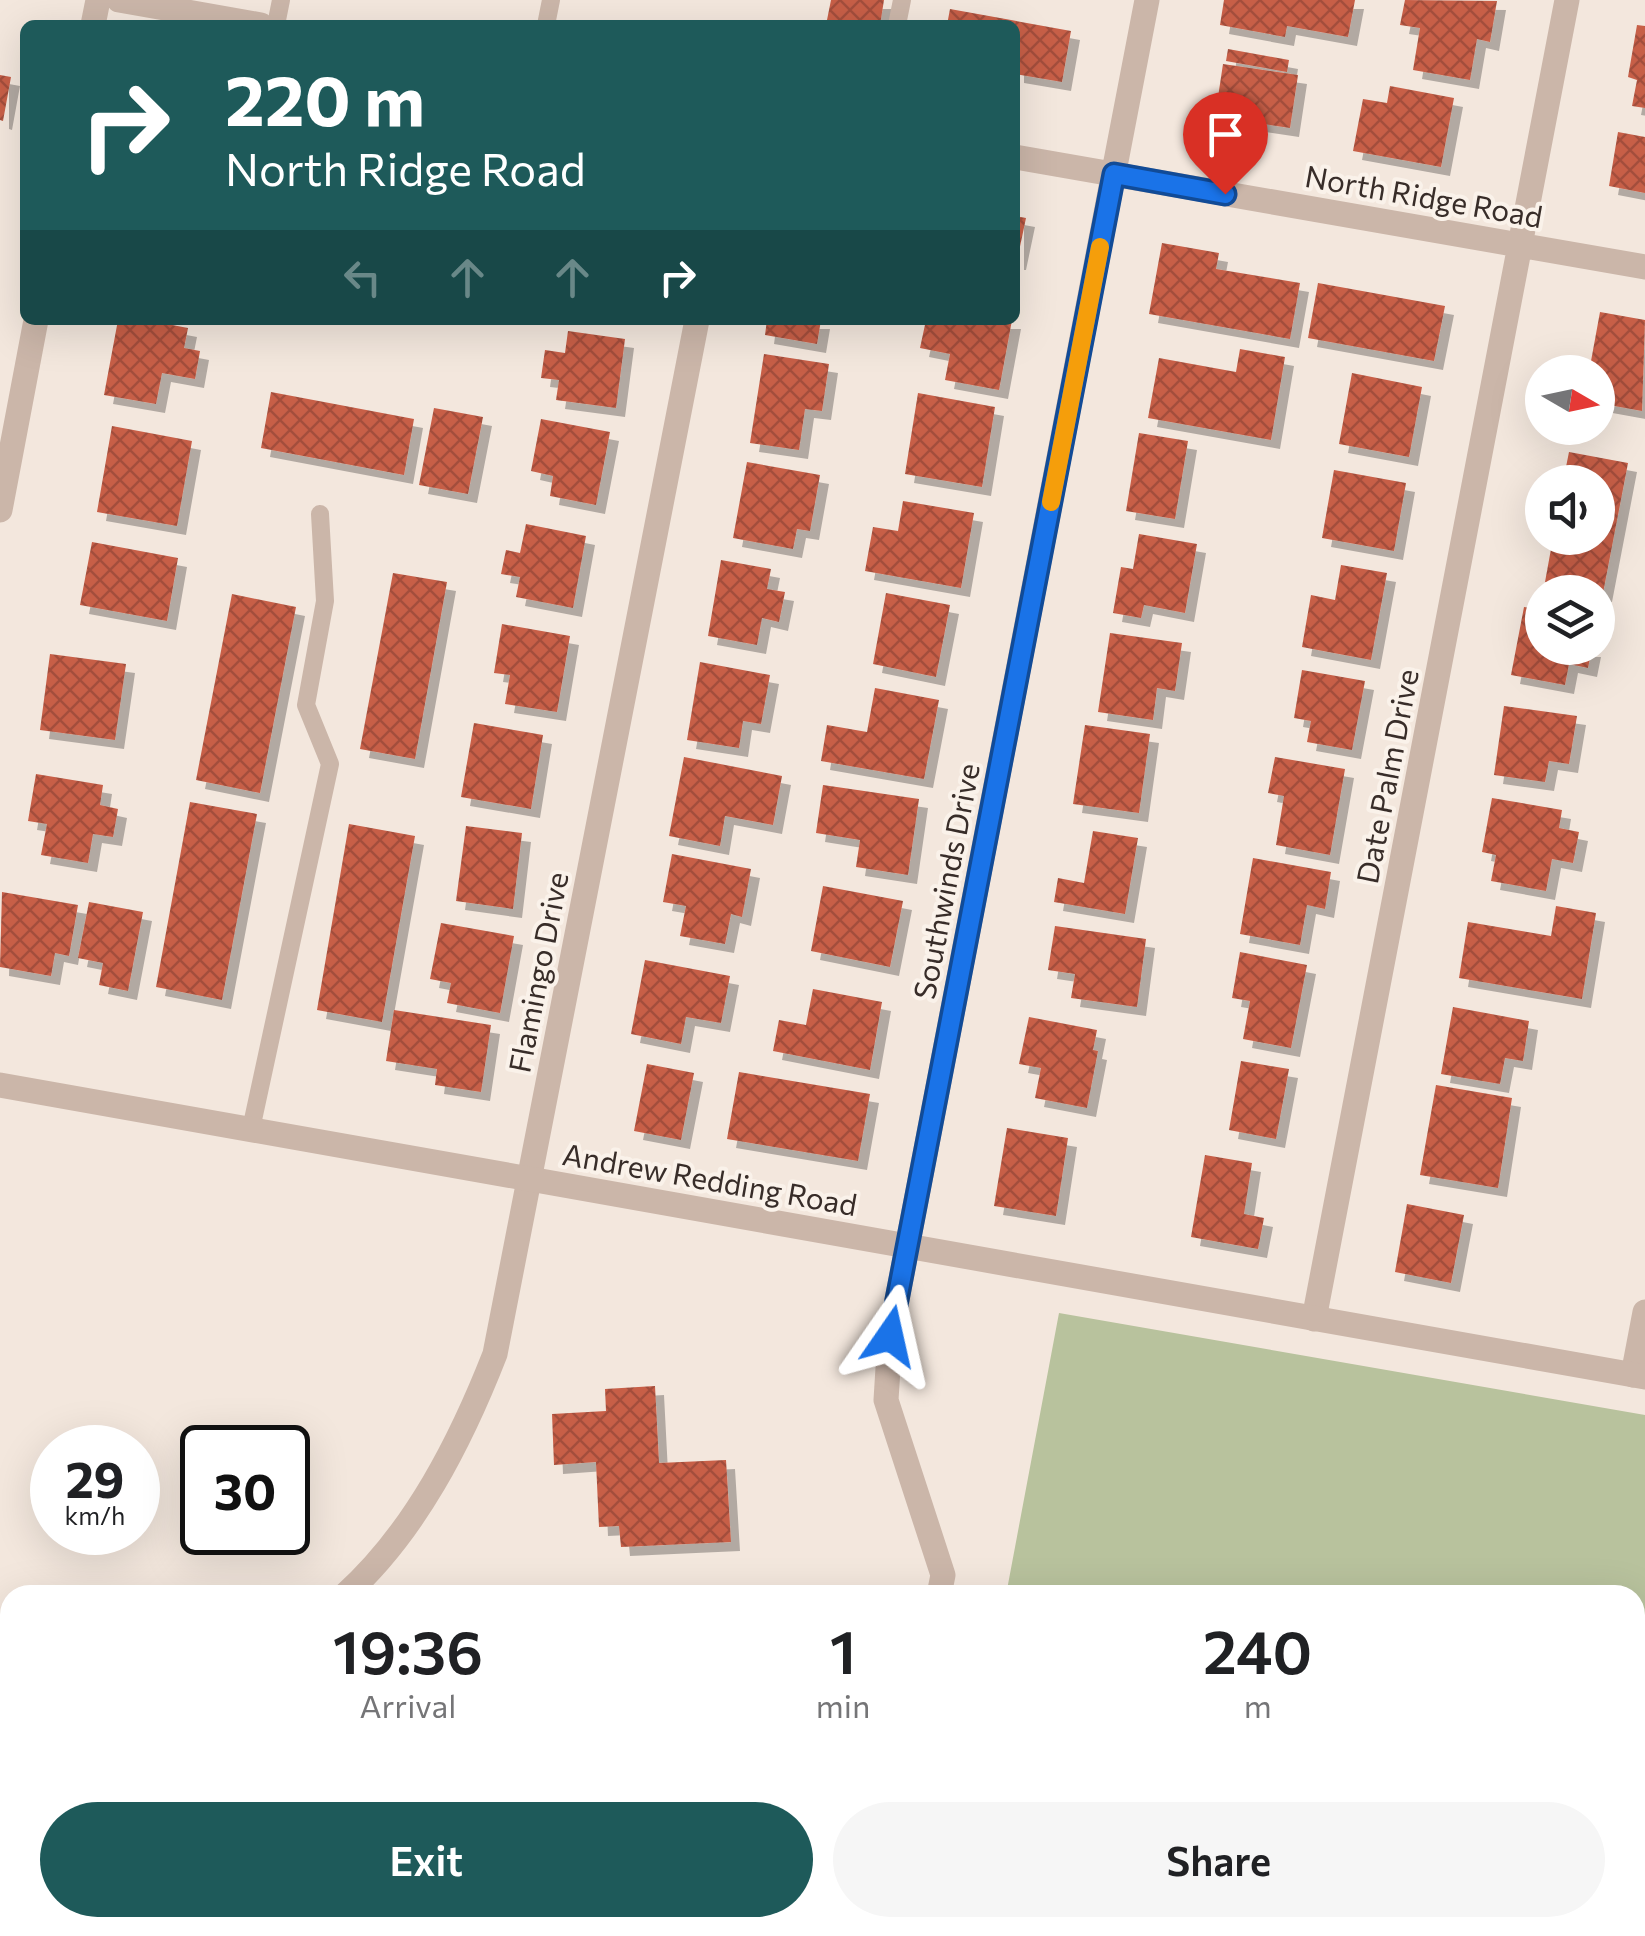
<!DOCTYPE html>
<style>
:root{--surface:#fff;--page:#f6f6f6;--text:#202124;--muted:#757577;--accent:#1e5a5a}
body{margin:0;font-family:Commissioner,sans-serif;background:var(--page);color:var(--text);height:100vh;display:flex;flex-direction:column;font-size:38px;white-space:nowrap}
*{box-sizing:border-box;margin:0}
p{font-size:32px;color:var(--muted)}
.icon{flex:none;width:55px;height:55px;fill:none;stroke:currentColor;stroke-width:2;stroke-linecap:round;stroke-linejoin:round}
.map{position:relative;flex:1;overflow:hidden}
.panel{position:absolute;left:0px;top:1585px;width:1645px;height:352px;display:flex;flex-direction:column;background:var(--surface);border-radius:30px 30px 0 0;box-shadow:0 10px 40px #0002}
.panel>*{flex:none}
.guide{position:absolute;left:20px;top:20px;width:1000px;height:305px;border-radius:15px;box-shadow:0 10px 40px #0002;background:#1e5a5a;color:#fff;overflow:hidden}
.needle{width:65px;rotate:99deg}
.buttons{position:absolute;left:1525px;top:355px;display:grid;gap:20px}
.buttons a{display:grid;place-items:center;width:90px;height:90px;border-radius:50%;background:var(--surface);box-shadow:0 10px 40px #0002;font-size:50px}
.speed{position:absolute;left:30px;top:1425px;display:flex;gap:20px;font-size:50px;font-weight:700;text-align:center}
.speed>*{display:grid;place-content:center;width:130px;height:130px;border-radius:50%;background:var(--surface);box-shadow:0 10px 40px #0002;line-height:1}
.speed small{font-size:25px;font-weight:400}
.speed .limit{border:5px solid #111;border-radius:15px;background:#fff;color:#111}
.pin{position:absolute;display:grid;place-items:center;width:85px;height:85px;color:#fff;margin:-102px -42px;border-radius:50% 50% 50% 0;rotate:-45deg;box-shadow:0 0 10px #0007}
.pin .icon{rotate:45deg}
.me{position:absolute;width:110px;margin:-55px;rotate:11deg;stroke-linejoin:round;filter:drop-shadow(0 0 8px #0008)}
.turn{display:flex;align-items:center;gap:35px;height:210px;padding:0 40px;font-size:45px}
.turn .icon{width:130px;height:130px;stroke-width:2.5}
.turn b{display:block;font-size:70px;line-height:85px}
.lanes{display:flex;align-items:center;height:95px;padding:0 40px;background:#0003;justify-content:center;gap:50px;direction:ltr}
.lanes .off{opacity:.35}
.eta{display:flex;justify-content:space-evenly;align-items:center;height:170px;text-align:center}
.eta b{font-size:60px;font-weight:600;line-height:70px}
.cta{display:flex;gap:20px;margin-top:auto;padding:20px 40px}
.cta a{flex:1;height:115px;border-radius:60px;background:var(--accent);color:#fff;font-size:40px;font-weight:600;line-height:115px;text-align:center}
.cta a+a{background:var(--page);color:var(--text)}
.map>svg:first-child{display:block}
</style>
<div class="map">
<svg width="1645" height="1936" viewBox="0 0 1645 1936">
<defs>
<pattern id="building-cross-hatch" width="8" height="8" patternUnits="userSpaceOnUse" patternTransform="scale(2.5)"><rect width="8" height="8" fill="#c75e47"/><path d="M0 0l8 8M0 8l8-8" fill="none" stroke="#a34e3b"/></pattern>
<filter id="shadow"><feDropShadow dx="9" dy="9" stdDeviation="0" flood-color="#0004"/></filter>
</defs>
<rect width="100%" height="100%" fill="#f3e7dd"/>
<path fill="#b8c29d" d="M1059,1313L1645,1415V1936H943L944,1928H1635V1595H1006Z"/>
<path fill="url(#building-cross-hatch)" filter="url(#shadow)" d="M831,0H884L880,25H826Z
M1224,0H1355L1348,37L1287,26L1285,37L1220,25Z
M1405,0L1497,1L1490,42L1477,39L1470,80L1413,70L1420,28L1400,25Z
M950,9L1071,31L1062,82L1015,74V25H947Z
M1637,25L1645,26V108L1632,106L1637,80L1628,77Z
M1228,49L1289,60L1287,72L1226,61Z
M1223,64L1298,75L1290,128L1215,117Z
M0,75L11,77L3,121L0,120Z
M1390,86L1454,98L1441,167L1353,151L1363,99L1387,103Z
M1618,132L1645,137V193L1609,186Z
M1015,216L1026,218L1017,261H1015Z
M1162,243L1219,253L1216,269L1300,283L1290,339L1149,314Z
M1318,283L1445,306L1434,361L1308,338Z
M1600,312L1645,320L1642,411L1598,403V372H1589Z
M118,320H146L188,328L184,348L200,351L195,379L162,373L156,404L104,395Z
M767,320H821L817,344L765,335Z
M926,320H1012L999,390L945,380L950,354L920,348Z
M568,331L625,339L616,408L556,400L559,380L541,378L545,350L565,353Z
M1240,349L1285,357L1271,440L1148,418L1159,358L1236,372Z
M764,354L829,364L822,411L805,409L799,450L750,443Z
M1352,373L1422,387L1409,457L1339,444Z
M271,392L414,419L404,475L261,448Z
M918,393L995,407L982,487L905,474Z
M434,408L483,417L468,494L419,485Z
M541,419L610,432L596,505L550,496L553,476L531,471Z
M112,426L192,441L177,526L97,512Z
M1139,433L1188,441L1175,519L1126,511Z
M1569,452L1628,463L1603,593L1545,582L1553,538H1598V482H1563Z
M747,462L820,475L810,531L797,529L793,549L733,538Z
M1334,470L1406,483L1394,551L1322,538Z
M903,501L974,513L961,588L865,571L873,527L898,531Z
M526,524L586,536L573,608L516,597L520,577L501,574L506,550L520,553Z
M1139,534L1197,544L1185,613L1144,605L1141,618L1113,613L1121,567L1133,569Z
M92,542L178,558L167,621L80,605Z
M721,560L771,569L767,589L785,592L779,622L762,618L757,645L708,636Z
M1341,565L1387,573L1371,660L1302,647L1311,595L1335,600Z
M393,573L447,582L415,759L360,749Z
M886,593L950,605L936,677L873,664Z
M232,594L296,607L260,793L196,780Z
M1524,607L1542,610V648H1592L1588,668L1569,664L1565,685L1511,675Z
M502,624L570,636L557,712L505,704L510,675L494,673Z
M1110,633L1182,643L1175,691L1157,688L1153,720L1098,712Z
M50,654L126,664L115,740L40,730Z
M700,662L770,675L761,724L743,721L739,748L687,740Z
M1302,670L1365,681L1352,750L1307,742L1311,721L1294,718Z
M875,688L939,700L924,779L821,761L827,725L867,732Z
M1504,706L1577,716L1569,764L1549,761L1545,782L1494,775Z
M474,723L543,735L531,809L461,797Z
M1085,725L1150,734L1139,813L1073,804Z
M684,757L782,776L773,825L725,816L720,846L669,836Z
M1275,757L1345,769L1330,855L1276,845L1284,796L1268,793Z
M36,774L103,785L100,805L118,809L113,837L93,834L88,863L41,855L47,824L28,821Z
M823,785L919,799L908,875L856,867L860,840L816,833Z
M1492,798L1562,810L1559,828L1579,832L1573,863L1552,859L1546,891L1491,881L1496,855L1482,852Z
M190,802L257,814L222,1000L156,987Z
M349,824L415,836L382,1022L317,1010Z
M466,826L522,833L513,909L456,901Z
M1093,831L1138,838L1125,914L1054,902L1058,878L1084,883Z
M672,854L751,869L742,917L731,914L725,944L680,936L686,906L663,902Z
M1253,858L1331,872L1325,909L1307,905L1300,945L1240,934Z
M823,886L903,901L890,967L811,951Z
M2,892L78,905L69,956L55,953L51,976L0,967Z
M89,902L143,912L128,991L99,985L103,963L78,958Z
M1556,906L1596,913L1582,999L1459,978L1468,922L1551,936Z
M441,923L514,936L500,1013L447,1003L451,983L430,979Z
M1055,926L1146,939L1137,1007L1071,998L1075,974L1048,970Z
M1240,952L1307,965L1291,1048L1243,1039L1250,1001L1232,998Z
M645,960L730,976L721,1023L686,1017L681,1044L631,1034Z
M813,989L882,1002L870,1070L773,1051L779,1020L806,1025Z
M1453,1007L1529,1021L1523,1061L1505,1058L1500,1084L1441,1074Z
M394,1010L491,1025L481,1092L435,1085L437,1069L386,1061Z
M1029,1017L1097,1030L1093,1050L1098,1051L1087,1108L1035,1098L1041,1068L1019,1064Z
M1241,1061L1289,1069L1276,1139L1229,1130Z
M647,1064L694,1073L681,1140L634,1131Z
M739,1072L870,1094L858,1161L727,1139Z
M1436,1085L1512,1098L1498,1188L1420,1175Z
M1007,1128L1068,1138L1056,1216L994,1206Z
M1205,1155L1252,1163L1244,1214L1264,1218L1258,1249L1191,1237Z
M1407,1204L1464,1215L1451,1283L1395,1272Z
M655,1386L659,1463L726,1460L731,1542L621,1547L619,1526L599,1527L596,1462L554,1465L552,1414L606,1411L605,1389Z
M299,1928H371V1929L337,1936H301Z"/>
<g fill="none" stroke-linecap="round" stroke-linejoin="round">
<path stroke="#cbb6a9" stroke-width="18" d="M276,25L281,0
M546,25L551,0
M897,25L902,0
M251,1129L330,764L306,705L325,601L320,514"/>
<path stroke="#cbb6a9" stroke-width="25" d="M119,0L261,25
M93,25L98,0
M1015,157L1645,267
M0,510L36,320
M1314,1319L1567,0
M1633,1375L1645,1312
M345,1595C415,1532 461,1441 495,1354L697,320
M939,1595L943,1575L886,1400L890,1336L1147,0
M875,1936L876,1928"/>
<path stroke="#cbb6a9" stroke-width="25" d="M0,1085L1645,1377"/>
</g>
<g fill="none" stroke-linecap="round" stroke-linejoin="round">
<defs>
<path id="route" d="M890,1336L1114,174L1225,194"/>
</defs>
<use href="#route" stroke="#114b97" stroke-width="25"/>
<use href="#route" stroke="#1a73e8" stroke-width="18"/>
<path stroke="#f59e0b" stroke-width="18" d="M1051,502L1100,247"/>
</g>
<g text-anchor="middle" dominant-baseline="central" stroke-width="8" stroke-linejoin="round" paint-order="stroke">
<g font-size="30" fill="#382d29" stroke="#faf2ea">
<text transform="translate(1424 195) rotate(10)">North Ridge Road</text>
<text transform="translate(1386 776) rotate(-79)">Date Palm Drive</text>
<text transform="translate(945 881) rotate(-79)">Southwinds Drive</text>
<text transform="translate(537 972) rotate(-79)">Flamingo Drive</text>
<text transform="translate(710 1178) rotate(10)">Andrew Redding Road</text>
</g>
</g>
</svg>
<div class="buttons">
<a><svg class="needle" viewBox="-14 -14 28 28"><path d="M0-13l5 13h-10z" fill="#e53935"/><path d="M0 13l5-13h-10z" fill="#757577"/></svg></a>
<a><svg class="icon" aria-label="sound" viewBox="0 0 24 24"><path d="M4 9h4l5-4v14l-5-4H4zM17 9q2 3 0 6"/></svg></a>
<a><svg class="icon" aria-label="layers" viewBox="0 0 24 24"><path d="M12 4l9 5-9 5-9-5zM3 14l9 5 9-5"/></svg></a>
</div>
<div class="speed"><div>29<small>km/h</small></div><div class="limit">30</div></div>
<div class="pin" style="left:1225px;top:194px;background:#d93025"><svg class="icon" aria-label="arrive" viewBox="0 0 24 24"><path d="M6 21V4h12l-3 4 3 4H6"/></svg></div>
<svg class="me" style="left:890px;top:1336px" viewBox="-20 -20 40 40"><path d="M0-17L14 15 0 8-14 15z" fill="#1a73e8" stroke="#fff" stroke-width="4"/></svg>
<div class="guide">
<div class="turn"><svg class="icon" aria-label="right" viewBox="0 0 24 24"><path d="M7 20v-9h11M14 6l5 5-5 5"/></svg><div><b>220 m</b>North Ridge Road</div></div>
<div class="lanes"><svg class="icon off" aria-label="left" viewBox="0 0 24 24"><path d="M17 20v-9H6M10 6l-5 5 5 5"/></svg><svg class="icon off" aria-label="ahead" viewBox="0 0 24 24"><path d="M12 20V5M6 11l6-6 6 6"/></svg><svg class="icon off" aria-label="ahead" viewBox="0 0 24 24"><path d="M12 20V5M6 11l6-6 6 6"/></svg><svg class="icon" aria-label="right" viewBox="0 0 24 24"><path d="M7 20v-9h11M14 6l5 5-5 5"/></svg></div>
</div>
<section class="panel">
<div class="eta">
<div><b>19:36</b><p>Arrival</p></div>
<div><b>1</b><p>min</p></div>
<div><b>240</b><p>m</p></div>
</div>
<div class="cta"><a>Exit</a><a>Share</a></div>
</section>
</div>
